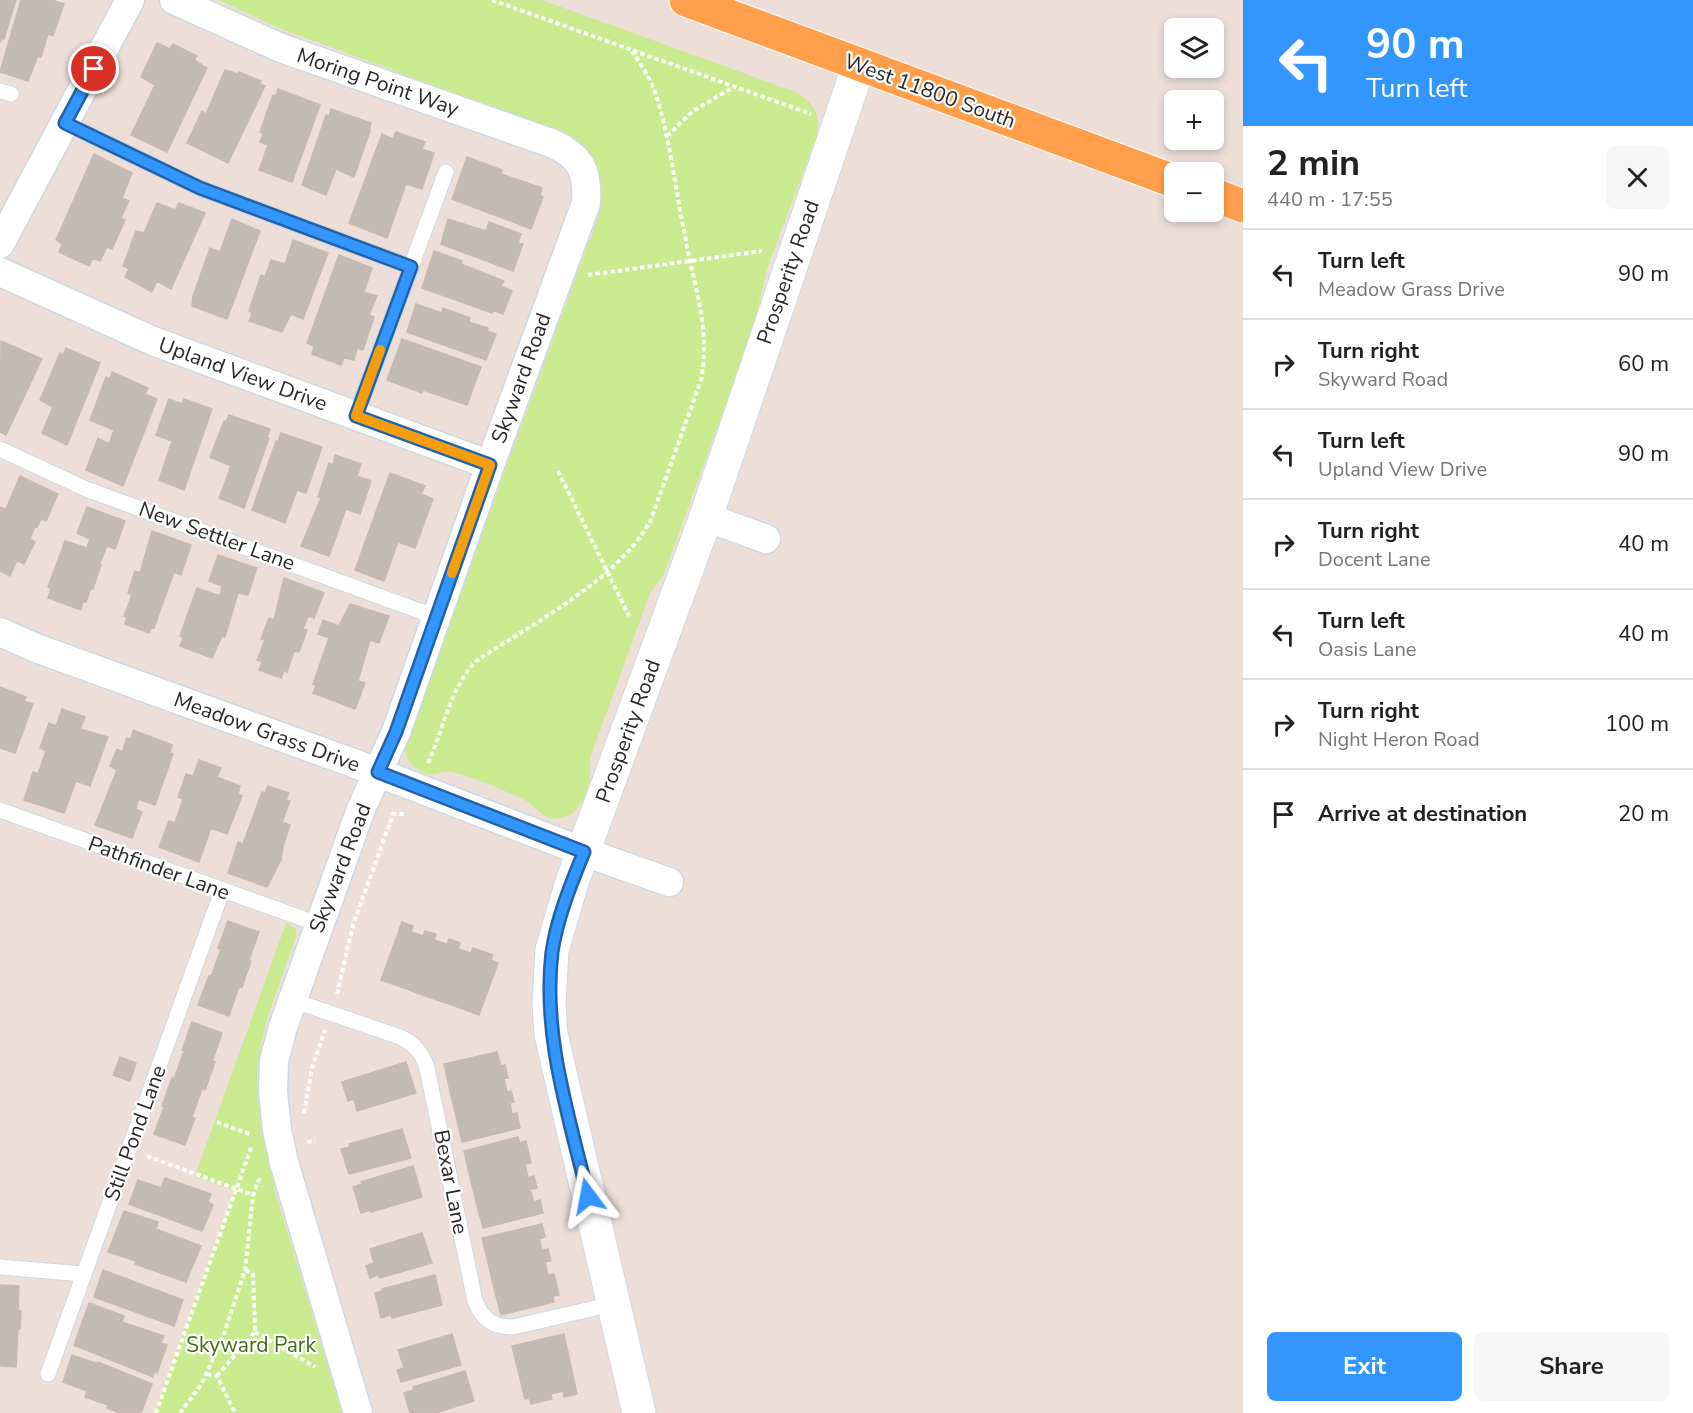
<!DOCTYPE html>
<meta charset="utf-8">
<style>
:root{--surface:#fff;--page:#f6f6f6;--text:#222;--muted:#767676;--line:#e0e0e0;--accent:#3396ff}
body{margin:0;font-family:"Nunito Sans",sans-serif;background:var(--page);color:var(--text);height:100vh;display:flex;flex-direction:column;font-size:22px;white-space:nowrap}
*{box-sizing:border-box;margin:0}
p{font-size:20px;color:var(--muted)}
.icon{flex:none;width:33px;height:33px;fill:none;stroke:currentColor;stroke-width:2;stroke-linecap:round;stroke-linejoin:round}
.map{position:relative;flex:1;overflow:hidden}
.drawer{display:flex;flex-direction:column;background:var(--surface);width:450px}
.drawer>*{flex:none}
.hud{background:#3396ff;color:#fff;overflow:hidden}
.controls{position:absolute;left:1164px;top:18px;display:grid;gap:12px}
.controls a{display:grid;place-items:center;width:60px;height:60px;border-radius:9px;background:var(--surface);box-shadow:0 3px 9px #0003;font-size:30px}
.pin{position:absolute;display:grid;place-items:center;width:51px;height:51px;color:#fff;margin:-26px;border:3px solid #fff;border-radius:50%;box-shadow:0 2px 6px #0007}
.me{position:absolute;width:66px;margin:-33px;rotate:347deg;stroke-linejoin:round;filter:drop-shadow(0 0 4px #0008)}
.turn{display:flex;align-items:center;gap:21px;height:126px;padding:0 24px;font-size:27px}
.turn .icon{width:78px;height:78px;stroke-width:2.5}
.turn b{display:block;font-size:42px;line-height:51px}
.round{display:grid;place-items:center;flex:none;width:63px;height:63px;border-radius:9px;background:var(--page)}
.summary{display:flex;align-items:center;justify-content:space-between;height:102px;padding:0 24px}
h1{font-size:36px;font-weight:700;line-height:45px}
.button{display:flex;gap:12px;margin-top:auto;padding:12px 24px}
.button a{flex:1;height:69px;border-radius:9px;background:var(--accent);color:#fff;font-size:24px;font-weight:700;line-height:69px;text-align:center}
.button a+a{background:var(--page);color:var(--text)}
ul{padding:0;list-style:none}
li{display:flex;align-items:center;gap:18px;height:90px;padding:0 24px;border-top:2px solid var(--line)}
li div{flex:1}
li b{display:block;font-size:22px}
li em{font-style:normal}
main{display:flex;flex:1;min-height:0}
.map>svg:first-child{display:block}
</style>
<main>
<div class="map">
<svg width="1243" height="1413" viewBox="0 0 1243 1413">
<rect width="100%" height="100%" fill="#edded8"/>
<path fill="#c9ea8e" d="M219,0H542L793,91C813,100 822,115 816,138L768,266L752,332L664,574L650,593L590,758C589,764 591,770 590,776C589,788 581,810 569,815C544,827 539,806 521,798C503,790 471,776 452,772C438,769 435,780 417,769C408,763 406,757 404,746L598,217C608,184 599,156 571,136L276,27Z
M286,923L295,928L297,934L268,1016L261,1045L257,1075V1089L262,1102L276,1181L274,1188L342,1413H154L233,1194L232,1190L195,1176Z"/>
<path fill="#c4bab4" stroke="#c8b9b2" stroke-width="1.5" d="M0,0H16L4,39L1,38L0,43Z
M21,0H52L64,4L53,36L48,34L41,57L38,56L28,81L0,72Z
M157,43L170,49L173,44L197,56L194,60L207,68L167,152L131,135L155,85L141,77Z
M225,70L238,74L239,72L261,81L260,84L265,86L228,163L187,143L202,111L206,114Z
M278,89L320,105L292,182L259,170L268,145L260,142L263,134L260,132L273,95L276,96Z
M331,109L371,123L369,131H370L354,177L336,169L326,195L302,185L326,115L329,116Z
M396,132L425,142L422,149L434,153L422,189L406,184L387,238L349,223L382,134L393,139Z
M94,154L132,173L122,198L129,201L121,218L125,220L112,249L107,247L100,261L93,258L89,266L59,252L62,244L56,240Z
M467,157L502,170L501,174L542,188L540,195L543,197L531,229L452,199Z
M157,203L175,210L179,203L205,213L171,289L157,281L152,292L125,277L129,269L123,266L136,231L144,233Z
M232,219L260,231L227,319L192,306L193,296L210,248L220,252Z
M448,219L486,231L489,222L521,234L518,243L523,244L513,271L441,244Z
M293,240L328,253L303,319L291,314L282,332L249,321L252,313L249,311L261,275L265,277L271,260L285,264Z
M434,251L462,261L461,264L504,281L501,286L512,291L503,314L493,310L492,313L422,288Z
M339,255L372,268L364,292L377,296L369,315L374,317L363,350L357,348L354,360L344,358L341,365L312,354L314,346L307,343Z
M416,304L442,313L443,308L470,318L469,322L488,328L487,331L496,334L486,360L407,332Z
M402,339L481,367L467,405L423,390L422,393L387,380Z
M1,341L42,359L6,435L0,432Z
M66,348L100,363L67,445L42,433L53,407L40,400L60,353L63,355Z
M112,372L148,388L145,394L157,399L123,486L86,470L98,438L109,444L114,430L90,420L106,377L110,379Z
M169,399L182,404L184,399L212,409L184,490L159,480L172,441L156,435Z
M229,415L270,429L267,437L269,438L244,508L219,498L231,466L210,457L224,421L226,422Z
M281,433L322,447L306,493L297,490L285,523L252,510L276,441H278Z
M335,455L361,464L357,476L371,481L360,514L346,509L329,556L301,546L321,498L318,497L329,463L333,465Z
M390,473L425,486L421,494L433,499L415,548L398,542L384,581L355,570Z
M20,476L58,494L46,521L41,519L37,527L35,526L30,539L35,542L24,564L17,560L10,576L0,571V507L6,509Z
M87,507L125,521L115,549L107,546L99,565H101L93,589L91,588L86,602L83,601L81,610L48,598L51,589L48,587L65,541L87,548L90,539L77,533Z
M152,531L191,545L181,575L174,572L154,628L152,627L149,633L125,624L127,617L124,616L132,595L128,593L135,571L140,573Z
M218,555L257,568L248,595L238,593L225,637L222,636L212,658L180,646L183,638L180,636L197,588L220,596L222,586L209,581Z
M284,578L324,593L314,618L308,616L303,629L307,630L299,652L294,651L287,672L284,670L281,678L259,670L262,662L257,660L265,640L261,639L269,618L274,620Z
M350,604L389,616L379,643L370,640L358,681L365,683L355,709L313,693L316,686L313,684L329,638L318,634L323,620L339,626Z
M0,687L26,697L24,701L33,704L15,753L0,748Z
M62,709L85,717L80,729L108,737L90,786L76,781L64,813L24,800L33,772L38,774L46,751L40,748L49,723L56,726Z
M133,730L172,745L170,753L173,754L155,805L138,799L136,809L142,812L132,838L95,825L117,770L110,766L117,749L122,752L127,738L131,739Z
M199,760L221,768L217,777L240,786L238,794L242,796L227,834L211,828L199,862L159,847L169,821L175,823L183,799L178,797L186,774L193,776Z
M268,786L289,793L286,800L290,801L282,822L290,825L283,846L281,860L267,887L228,873L238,842L243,844L262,792L265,793Z
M228,921L259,932L249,960L218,948Z
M402,922L413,926L411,932L423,936L404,988L381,980Z
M425,931L436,934L434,940L447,944L428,997L404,988Z
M449,939L460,943L458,949L471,953L452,1005L428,997Z
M473,948L493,955L491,960L498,963L479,1015L452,1005Z
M221,949L251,961L242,987L211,977Z
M209,976L239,986L229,1016L198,1005Z
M192,1022L222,1033L212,1062L182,1050Z
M184,1051L215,1062L205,1090L174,1079Z
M497,1052L501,1066L505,1065L508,1078L450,1091L444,1064Z
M120,1057L136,1063L130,1081L113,1075Z
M406,1062L416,1093L357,1111L354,1099L348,1101L342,1082Z
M172,1078L202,1089L192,1117L162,1106Z
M504,1079L507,1092L511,1091L514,1102L456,1116L450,1091Z
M510,1103L512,1114L517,1113L520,1128L462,1142L456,1116Z
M164,1107L195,1118L185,1145L154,1134Z
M402,1129L411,1158L349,1174L341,1149L350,1147L349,1144Z
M518,1137L520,1143L526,1141L531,1163L470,1177L464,1151Z
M525,1164L528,1178L534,1176L537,1188L476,1202L470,1177Z
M413,1166L422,1197L371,1212L370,1210L361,1213L353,1187L362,1184L361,1182Z
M165,1178L211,1194L208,1202L213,1205L202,1231L129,1204L138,1180L161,1188Z
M530,1189L534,1202L540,1200L543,1213L483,1228L476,1202Z
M124,1211L158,1222L156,1229L201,1246L186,1282L135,1264L136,1261L108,1252Z
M542,1224L545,1237L539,1239L542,1250L488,1263L482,1238Z
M422,1233L432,1263L380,1278L378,1275L370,1278L366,1266L374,1263L370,1249Z
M548,1249L551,1261L545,1262L548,1275L494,1288L488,1263Z
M103,1270L183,1300L174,1326L94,1297Z
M554,1274L559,1295L553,1296L554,1302L501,1315L494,1288Z
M435,1275L442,1305L392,1318L391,1315L381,1318L375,1293L383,1291L382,1289Z
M0,1285L19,1286L18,1310L21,1311L20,1329H18L16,1367L0,1366Z
M89,1303L124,1316L122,1322L164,1336L161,1343L167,1345L157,1373L154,1371L153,1377L74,1345Z
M452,1334L461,1365L401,1382L397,1370L404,1368L398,1350Z
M564,1334L577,1394L564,1397L563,1391L550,1394L538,1340Z
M538,1340L552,1399L531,1404L529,1398L525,1399L512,1346Z
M72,1355L98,1364V1362L152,1384L141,1413H120L107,1408L108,1405L85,1397L87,1391L63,1382Z
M465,1371L474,1401L435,1413H410L404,1393L414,1390L413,1387Z"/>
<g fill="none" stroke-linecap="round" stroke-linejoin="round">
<defs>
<path id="lane" d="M0,91L11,94
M65,123L200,188L411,267
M356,416L446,172
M0,449L86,489L436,617
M0,810L318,924
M292,1000L400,1037C415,1044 422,1053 427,1068L475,1301C483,1320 493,1327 513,1327L613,1304
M0,1267L83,1274
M48,1374L222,891"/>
<path id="street" d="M174,0L281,48L551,143C581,156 588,171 586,203L490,465L396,732L361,809L283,1027L274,1061L273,1092L277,1130L284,1162L358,1413
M0,244L130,0
M0,272L153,341L490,465
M706,517L766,539
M0,632L36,648L353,763L584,852L669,882"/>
<path id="secondary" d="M639,1413L551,1034L549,1003L552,950L572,882L706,517L859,65"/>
<path id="primary" d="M686,0L1174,181
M1214,195L1243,206"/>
</defs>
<use href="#lane" stroke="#cdd8e3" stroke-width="17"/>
<use href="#street" stroke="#cdd8e3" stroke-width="31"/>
<use href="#secondary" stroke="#cdd8e3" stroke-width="35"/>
<use href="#primary" stroke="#fff" stroke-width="35"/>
<path stroke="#fff" stroke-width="4" stroke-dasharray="4.5 3" stroke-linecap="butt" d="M492,0L811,114
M667,136L693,111L732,88
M588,275L762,251
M558,471L629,616
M428,763C444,728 449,690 476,661C533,623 615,582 650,522L701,380C711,326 693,284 684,231C675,186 670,139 656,95C651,79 641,65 632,51
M337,994L353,925L393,814H406
M304,1113L312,1068L325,1030
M217,1122L252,1135
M307,1142L315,1141
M147,1156L253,1195
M255,1332L315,1367
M207,1374L217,1376L235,1413
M217,1376L255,1332L253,1274L245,1270
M156,1413L252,1145
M180,1413L201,1385L223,1337L245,1270L253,1195L260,1177"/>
<use href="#lane" stroke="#fff" stroke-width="15"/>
<use href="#street" stroke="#fff" stroke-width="28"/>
<use href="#secondary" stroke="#fff" stroke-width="33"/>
<use href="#primary" stroke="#ff9f4b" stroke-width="33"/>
</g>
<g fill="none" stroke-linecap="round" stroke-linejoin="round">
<defs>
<path id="route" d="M94,69L65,123L200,188L411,267L356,416L490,465L396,732L378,772L584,852C571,884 557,918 552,952C542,1035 569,1116 588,1196"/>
</defs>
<use href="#route" stroke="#2162a6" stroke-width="15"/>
<use href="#route" stroke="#3396ff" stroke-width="10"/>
<path stroke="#f59e0b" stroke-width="10" d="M380,350L356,416L490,465L452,573"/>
</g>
<g text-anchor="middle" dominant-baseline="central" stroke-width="4.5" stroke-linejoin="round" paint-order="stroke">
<g font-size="21" fill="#282828" stroke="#fff">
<text transform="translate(378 82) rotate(19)">Moring Point Way</text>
<text transform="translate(930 91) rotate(20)">West 11800 South</text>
<text transform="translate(788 272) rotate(-71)">Prosperity Road</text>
<text transform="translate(243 374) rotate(20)">Upland View Drive</text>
<text transform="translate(521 378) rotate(-70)">Skyward Road</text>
<text transform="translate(217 536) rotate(20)">New Settler Lane</text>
<text transform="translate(628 731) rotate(-70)">Prosperity Road</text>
<text transform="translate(267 732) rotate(20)">Meadow Grass Drive</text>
<text transform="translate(159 868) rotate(20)">Pathfinder Lane</text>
<text transform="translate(340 868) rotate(-69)">Skyward Road</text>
<text transform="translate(135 1133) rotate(-70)">Still Pond Lane</text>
<text transform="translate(451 1182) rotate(79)">Bexar Lane</text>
</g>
<g font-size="21" fill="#406c12" stroke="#fff">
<text x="251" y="1345">Skyward Park</text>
</g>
</g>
</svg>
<div class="controls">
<a><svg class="icon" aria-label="layers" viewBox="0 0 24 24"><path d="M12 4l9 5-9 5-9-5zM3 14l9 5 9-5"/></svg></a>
<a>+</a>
<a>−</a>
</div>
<div class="pin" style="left:94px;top:69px;background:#d93025"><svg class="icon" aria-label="arrive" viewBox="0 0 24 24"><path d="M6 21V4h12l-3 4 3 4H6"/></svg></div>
<svg class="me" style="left:588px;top:1196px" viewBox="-20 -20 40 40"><path d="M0-17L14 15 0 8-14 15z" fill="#3396ff" stroke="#fff" stroke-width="4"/></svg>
</div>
<section class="drawer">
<div class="hud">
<div class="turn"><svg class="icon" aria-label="left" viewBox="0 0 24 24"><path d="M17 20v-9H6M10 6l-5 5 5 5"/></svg><div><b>90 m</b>Turn left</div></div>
</div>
<div class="summary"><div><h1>2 min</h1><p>440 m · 17:55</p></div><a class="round"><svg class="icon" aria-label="close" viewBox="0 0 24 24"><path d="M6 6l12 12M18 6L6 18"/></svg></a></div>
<ul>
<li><svg class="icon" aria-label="left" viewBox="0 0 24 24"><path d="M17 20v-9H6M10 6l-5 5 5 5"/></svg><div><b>Turn left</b><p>Meadow Grass Drive</p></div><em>90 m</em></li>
<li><svg class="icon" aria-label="right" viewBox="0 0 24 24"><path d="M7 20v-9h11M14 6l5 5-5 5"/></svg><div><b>Turn right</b><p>Skyward Road</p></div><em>60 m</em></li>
<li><svg class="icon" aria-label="left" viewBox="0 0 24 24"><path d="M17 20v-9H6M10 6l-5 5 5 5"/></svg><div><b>Turn left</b><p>Upland View Drive</p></div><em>90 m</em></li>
<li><svg class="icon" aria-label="right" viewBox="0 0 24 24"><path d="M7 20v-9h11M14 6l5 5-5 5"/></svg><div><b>Turn right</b><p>Docent Lane</p></div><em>40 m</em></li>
<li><svg class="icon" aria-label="left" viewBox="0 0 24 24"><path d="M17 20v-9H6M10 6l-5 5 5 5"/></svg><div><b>Turn left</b><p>Oasis Lane</p></div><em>40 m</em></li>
<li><svg class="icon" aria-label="right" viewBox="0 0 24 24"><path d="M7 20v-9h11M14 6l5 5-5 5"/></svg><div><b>Turn right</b><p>Night Heron Road</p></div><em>100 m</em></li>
<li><svg class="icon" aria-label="arrive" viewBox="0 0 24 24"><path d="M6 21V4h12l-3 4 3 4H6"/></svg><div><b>Arrive at destination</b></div><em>20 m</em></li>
</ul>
<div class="button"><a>Exit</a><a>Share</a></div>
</section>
</main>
